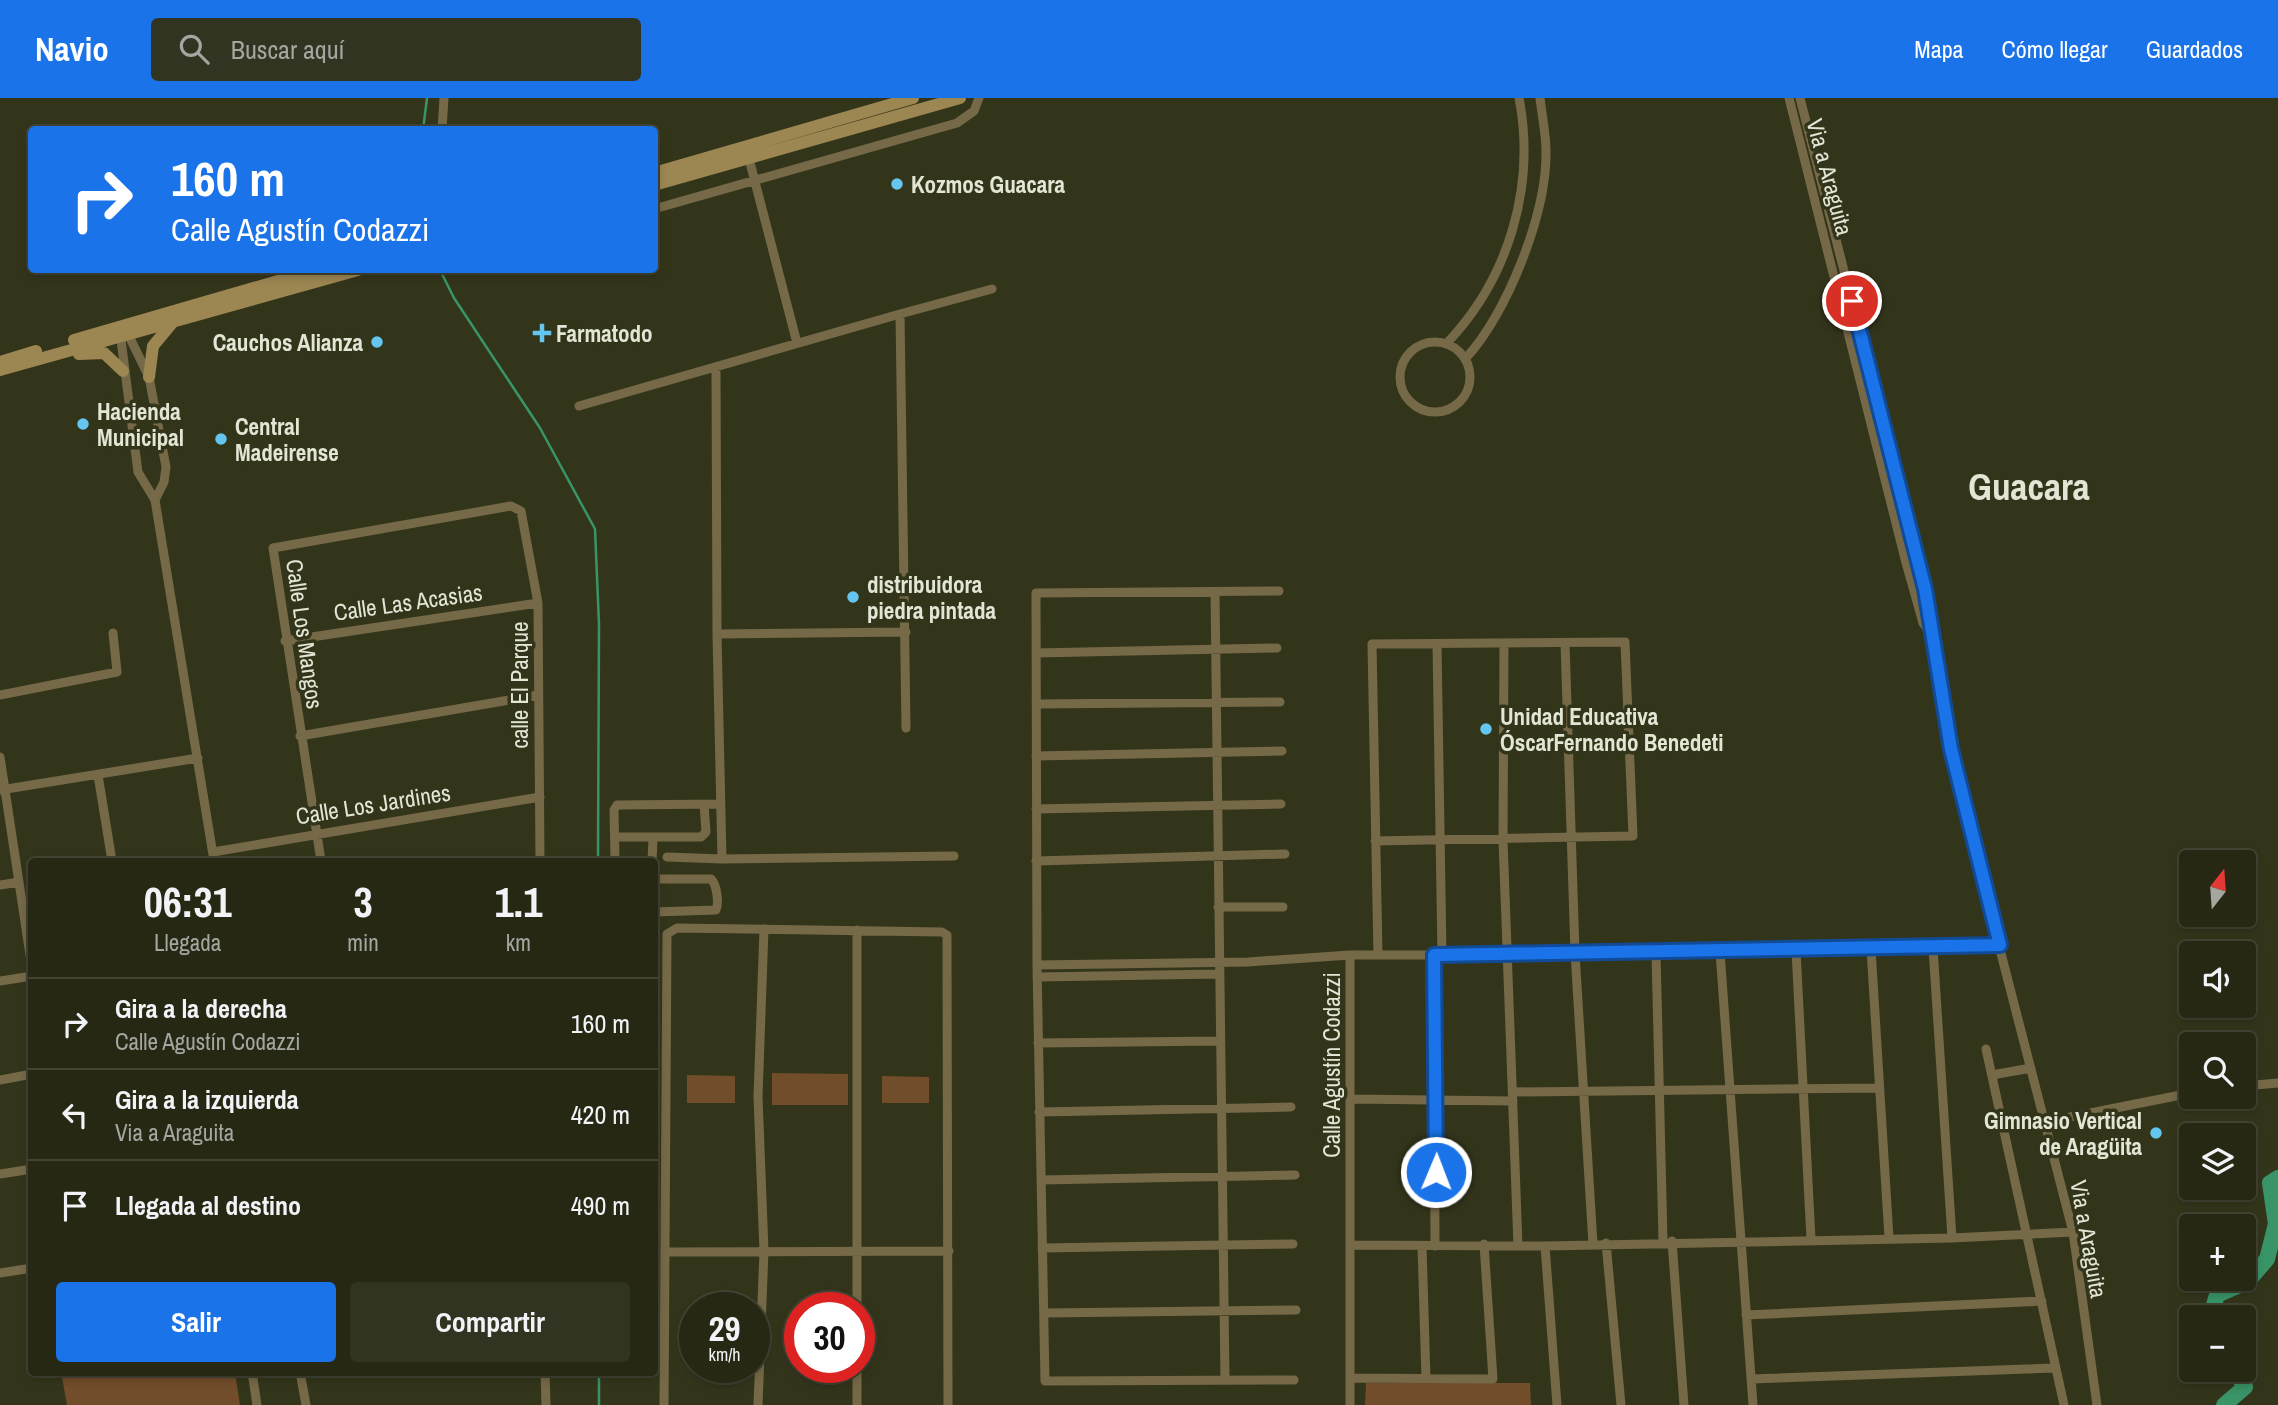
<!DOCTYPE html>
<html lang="es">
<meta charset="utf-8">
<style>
:root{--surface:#262814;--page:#323422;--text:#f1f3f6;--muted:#a4a6a0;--line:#424434;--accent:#1a73e8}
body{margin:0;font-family:"Archivo Narrow",sans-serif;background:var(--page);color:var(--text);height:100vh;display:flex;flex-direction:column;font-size:26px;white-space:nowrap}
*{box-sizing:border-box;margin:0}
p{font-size:23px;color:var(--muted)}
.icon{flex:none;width:38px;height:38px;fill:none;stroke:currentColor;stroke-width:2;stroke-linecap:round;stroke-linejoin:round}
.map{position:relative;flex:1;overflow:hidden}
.side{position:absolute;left:28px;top:760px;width:630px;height:518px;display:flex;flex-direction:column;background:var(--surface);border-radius:7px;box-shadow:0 4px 10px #0003,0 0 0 2px var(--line)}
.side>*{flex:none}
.top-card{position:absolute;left:28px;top:28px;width:630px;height:147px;border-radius:7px;box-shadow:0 4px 10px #0003,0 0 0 2px var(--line);background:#1a73e8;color:#fff;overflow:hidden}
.needle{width:46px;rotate:17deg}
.fabs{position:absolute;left:2179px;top:752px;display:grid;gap:14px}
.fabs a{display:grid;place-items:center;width:77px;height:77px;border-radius:7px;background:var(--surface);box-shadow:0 4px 10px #0003,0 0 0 2px var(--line);font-size:35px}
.speed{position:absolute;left:679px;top:1194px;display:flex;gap:14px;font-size:35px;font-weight:700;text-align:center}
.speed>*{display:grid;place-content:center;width:91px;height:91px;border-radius:50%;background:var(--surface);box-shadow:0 4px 10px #0003,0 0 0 2px var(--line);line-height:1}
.speed small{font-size:18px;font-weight:400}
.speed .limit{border:10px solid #d22;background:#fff;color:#111}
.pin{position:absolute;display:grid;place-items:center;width:60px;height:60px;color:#fff;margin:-30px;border:4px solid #fff;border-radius:50%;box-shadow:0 2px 7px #0007}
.me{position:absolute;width:77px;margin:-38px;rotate:1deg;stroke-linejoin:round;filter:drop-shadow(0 0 5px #0008)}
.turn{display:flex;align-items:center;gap:24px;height:147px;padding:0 28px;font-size:32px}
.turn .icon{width:91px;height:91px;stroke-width:2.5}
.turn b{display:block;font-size:49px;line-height:60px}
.eta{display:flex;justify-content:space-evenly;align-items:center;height:119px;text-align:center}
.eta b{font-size:42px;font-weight:700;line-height:49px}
.primary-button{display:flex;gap:14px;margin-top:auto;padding:14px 28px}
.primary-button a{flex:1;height:80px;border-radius:7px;background:var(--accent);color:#fff;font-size:28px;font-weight:700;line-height:80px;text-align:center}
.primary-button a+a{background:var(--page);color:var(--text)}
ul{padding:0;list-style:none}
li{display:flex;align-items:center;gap:21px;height:91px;padding:0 28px;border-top:2px solid var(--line)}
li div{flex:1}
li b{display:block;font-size:26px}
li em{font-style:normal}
header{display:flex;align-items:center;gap:42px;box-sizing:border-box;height:98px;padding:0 35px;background:var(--accent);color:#fff}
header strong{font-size:33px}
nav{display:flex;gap:38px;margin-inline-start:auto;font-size:24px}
.search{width:490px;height:63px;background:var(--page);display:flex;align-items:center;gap:18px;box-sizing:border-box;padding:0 24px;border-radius:7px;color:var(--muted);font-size:26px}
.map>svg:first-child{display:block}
</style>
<header>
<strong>Navio</strong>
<div class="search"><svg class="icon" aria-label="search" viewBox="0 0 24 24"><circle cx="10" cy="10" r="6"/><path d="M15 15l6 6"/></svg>Buscar aquí</div>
<nav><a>Mapa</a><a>Cómo llegar</a><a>Guardados</a></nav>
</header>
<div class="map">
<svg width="2278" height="1307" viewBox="0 0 2278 1307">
<rect width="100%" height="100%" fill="#33351b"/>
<path fill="#714d29" d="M772,975L848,976V1007H772Z
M687,977L735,978V1005H687Z
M882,978L929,979V1005H882Z
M61,1274H235L240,1307H67Z
M1366,1285H1530L1531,1307H1365Z"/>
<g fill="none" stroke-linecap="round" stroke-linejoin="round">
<path stroke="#399467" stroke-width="2.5" d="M423,32L427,0
M440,172L454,200L540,330L595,431L599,526L598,763
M599,1274V1307"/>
<path stroke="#399467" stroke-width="16" d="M2210,1220L2217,1197L2247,1184L2267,1161L2276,1126L2270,1085L2278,1080
M2224,1307L2245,1289L2234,1272"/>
<path stroke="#766948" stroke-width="9" d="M1789,0L1905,461L1923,525L1929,533
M1800,0L1925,491L1929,533L1966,720L2073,1134L2097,1307
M442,32L444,0
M748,57L797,245
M654,111L957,25L974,13L979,0
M900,216L992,191
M120,234L138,374L155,402L214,763
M127,234L149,279L166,369L164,384L155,402
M1400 279a35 35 0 1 1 70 0a35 35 0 1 1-70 0Z
M1447,245C1509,180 1536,88 1519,0
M1466,260C1507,216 1547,115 1546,53C1546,36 1542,18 1540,0
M716,269L717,536L906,534
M579,308L900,216L906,630
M1279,493L1036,495L1037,867L1045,1283L1294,1282
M1215,494L1225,1282
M717,536L722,761L954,758
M285,543L538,505
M1504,545L1503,742L1518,1148
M1565,545L1575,855L1593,1146
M1437,546L1442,857
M1036,555L1277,550
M0,597L117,574L113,535
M1036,606L1280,604
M300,638L538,597
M1036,658L1282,653
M0,659L32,870
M98,677L112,763
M0,692L198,660
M1036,711L1281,706
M615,739H701L706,734L704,706
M1375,743L1633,738L1625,544L1372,546L1378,857
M213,754L540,699
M667,759L722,761
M321,763L273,450L511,408L521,413L538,505L540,763
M615,763L614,712L617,707L720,706
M652,763L653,741
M1036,763L1285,756
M654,781H711C717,787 719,805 716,812L654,814
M0,787L19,784
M1218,809H1283
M1933,850L1952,1140
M1871,851L1889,1140
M1796,853L1811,1141
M1720,854L1753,1307
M1656,856L1663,1143
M1434,857L1435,1148
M1037,867L1248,864L1350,857
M1037,879L1218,876
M0,883L32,878
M1038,945L1219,943
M1986,951L2064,1307
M1992,977L2031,970
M0,982L32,976
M2244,988L2278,985
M1513,994L1878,990
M1352,1001L1513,1003
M1039,1014L1291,1009
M2045,1024L2191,995
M0,1076L32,1071
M1041,1082L1295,1077
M1672,1143L1684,1307
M1606,1145L1621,1307
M1351,1147L1545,1148L1952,1140L2073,1134
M1422,1148L1426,1281
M1545,1148L1557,1307
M1042,1150L1293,1146
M665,1154L949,1153
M0,1175L32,1170
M857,1209V832
M1044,1215L1296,1212
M1746,1217L2042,1203
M252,1274L257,1307
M300,1274L306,1307
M545,1274L546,1307
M1350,1280L1493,1281L1484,1146
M1751,1281L2055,1270
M664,1307L667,836L677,830L942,834L947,837L948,1307
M758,1307L764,1153L758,999L764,831
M857,1307V1269
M1350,1307V857L1656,856L2000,847"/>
<path stroke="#9c8651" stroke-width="12" d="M654,75L913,0
M654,87L960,0
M74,242L316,172
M79,256L104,255L123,273
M0,264L36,253
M0,272L358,172
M149,279L153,248L173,224"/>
</g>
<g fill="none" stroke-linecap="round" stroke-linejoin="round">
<defs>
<path id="route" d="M1436,1074L1434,857L2000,847L1951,651L1925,491L1852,203"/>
</defs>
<use href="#route" stroke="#114b97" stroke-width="18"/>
<use href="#route" stroke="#1a73e8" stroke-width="12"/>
</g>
<g fill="#64c5ee" stroke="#33351b" stroke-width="2.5">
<circle cx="897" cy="86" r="7"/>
<path d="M538.5 224.5h7v7h7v7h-7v7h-7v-7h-7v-7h7z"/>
<circle cx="377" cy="244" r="7"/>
<circle cx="83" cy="326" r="7"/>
<circle cx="221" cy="341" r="7"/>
<circle cx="853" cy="499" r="7"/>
<circle cx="1486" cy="631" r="7"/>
<circle cx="2156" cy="1035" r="7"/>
</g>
<g text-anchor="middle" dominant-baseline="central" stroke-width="7" stroke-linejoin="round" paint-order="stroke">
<g font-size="23" fill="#e3e5d5" stroke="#33351b">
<text transform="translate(1830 79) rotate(75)">Via a Araguita</text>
<text transform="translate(408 504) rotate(-8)">Calle Las Acasias</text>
<text transform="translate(305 536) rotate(82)">Calle Los Mangos</text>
<text transform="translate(519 587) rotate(-90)">calle El Parque</text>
<text transform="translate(373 706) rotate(-9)">Calle Los Jardines</text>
<text transform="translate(1331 967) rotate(-90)">Calle Agustín Codazzi</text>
<text transform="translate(2089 1141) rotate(80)">Via a Araguita</text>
</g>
<g font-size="23" font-weight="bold" fill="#e3e5d5" stroke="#33351b" text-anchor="start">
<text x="911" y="86">Kozmos Guacara</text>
<text x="556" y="235">Farmatodo</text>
<text x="363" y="244" text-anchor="end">Cauchos Alianza</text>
<text x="97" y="313">Hacienda<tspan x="97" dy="26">Municipal</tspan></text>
<text x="235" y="328">Central<tspan x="235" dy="26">Madeirense</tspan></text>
<text x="867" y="486">distribuidora<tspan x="867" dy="26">piedra pintada</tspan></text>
<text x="1500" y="618">Unidad Educativa<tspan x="1500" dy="26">ÓscarFernando Benedeti</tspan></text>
<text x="2142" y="1022" text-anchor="end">Gimnasio Vertical<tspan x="2142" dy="26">de Aragüita</tspan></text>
</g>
<g font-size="37" font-weight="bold" fill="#e3e5d5" stroke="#33351b">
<text x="2029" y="389">Guacara</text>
</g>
</g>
</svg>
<div class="fabs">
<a><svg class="needle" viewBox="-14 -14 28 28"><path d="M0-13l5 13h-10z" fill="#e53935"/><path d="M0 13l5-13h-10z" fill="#a4a6a0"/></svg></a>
<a><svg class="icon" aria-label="sound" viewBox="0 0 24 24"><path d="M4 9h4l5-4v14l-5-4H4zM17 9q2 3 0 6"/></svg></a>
<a><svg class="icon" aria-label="search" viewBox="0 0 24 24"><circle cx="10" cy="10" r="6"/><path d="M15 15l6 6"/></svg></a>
<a><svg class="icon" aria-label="layers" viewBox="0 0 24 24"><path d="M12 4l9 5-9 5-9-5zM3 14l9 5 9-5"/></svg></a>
<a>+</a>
<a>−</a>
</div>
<div class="speed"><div>29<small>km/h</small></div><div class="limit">30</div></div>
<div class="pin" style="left:1852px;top:203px;background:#d93025"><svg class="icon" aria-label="arrive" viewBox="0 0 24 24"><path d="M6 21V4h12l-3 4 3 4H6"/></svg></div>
<svg class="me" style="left:1436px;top:1074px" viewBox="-20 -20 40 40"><circle r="17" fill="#1a73e8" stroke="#fff" stroke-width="3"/><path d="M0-11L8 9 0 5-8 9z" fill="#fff"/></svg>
<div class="top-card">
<div class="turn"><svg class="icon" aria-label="right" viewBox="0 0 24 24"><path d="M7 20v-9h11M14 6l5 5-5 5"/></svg><div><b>160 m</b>Calle Agustín Codazzi</div></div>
</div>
<section class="side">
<div class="eta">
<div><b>06:31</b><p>Llegada</p></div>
<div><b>3</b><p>min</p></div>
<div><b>1.1</b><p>km</p></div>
</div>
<ul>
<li><svg class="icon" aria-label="right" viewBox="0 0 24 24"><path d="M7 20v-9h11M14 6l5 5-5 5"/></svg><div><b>Gira a la derecha</b><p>Calle Agustín Codazzi</p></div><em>160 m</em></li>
<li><svg class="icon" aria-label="left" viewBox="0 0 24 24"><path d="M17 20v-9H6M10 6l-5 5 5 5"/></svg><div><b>Gira a la izquierda</b><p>Via a Araguita</p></div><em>420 m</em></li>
<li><svg class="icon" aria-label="arrive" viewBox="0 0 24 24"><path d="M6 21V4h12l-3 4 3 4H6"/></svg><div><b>Llegada al destino</b></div><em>490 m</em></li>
</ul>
<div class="primary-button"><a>Salir</a><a>Compartir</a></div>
</section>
</div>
